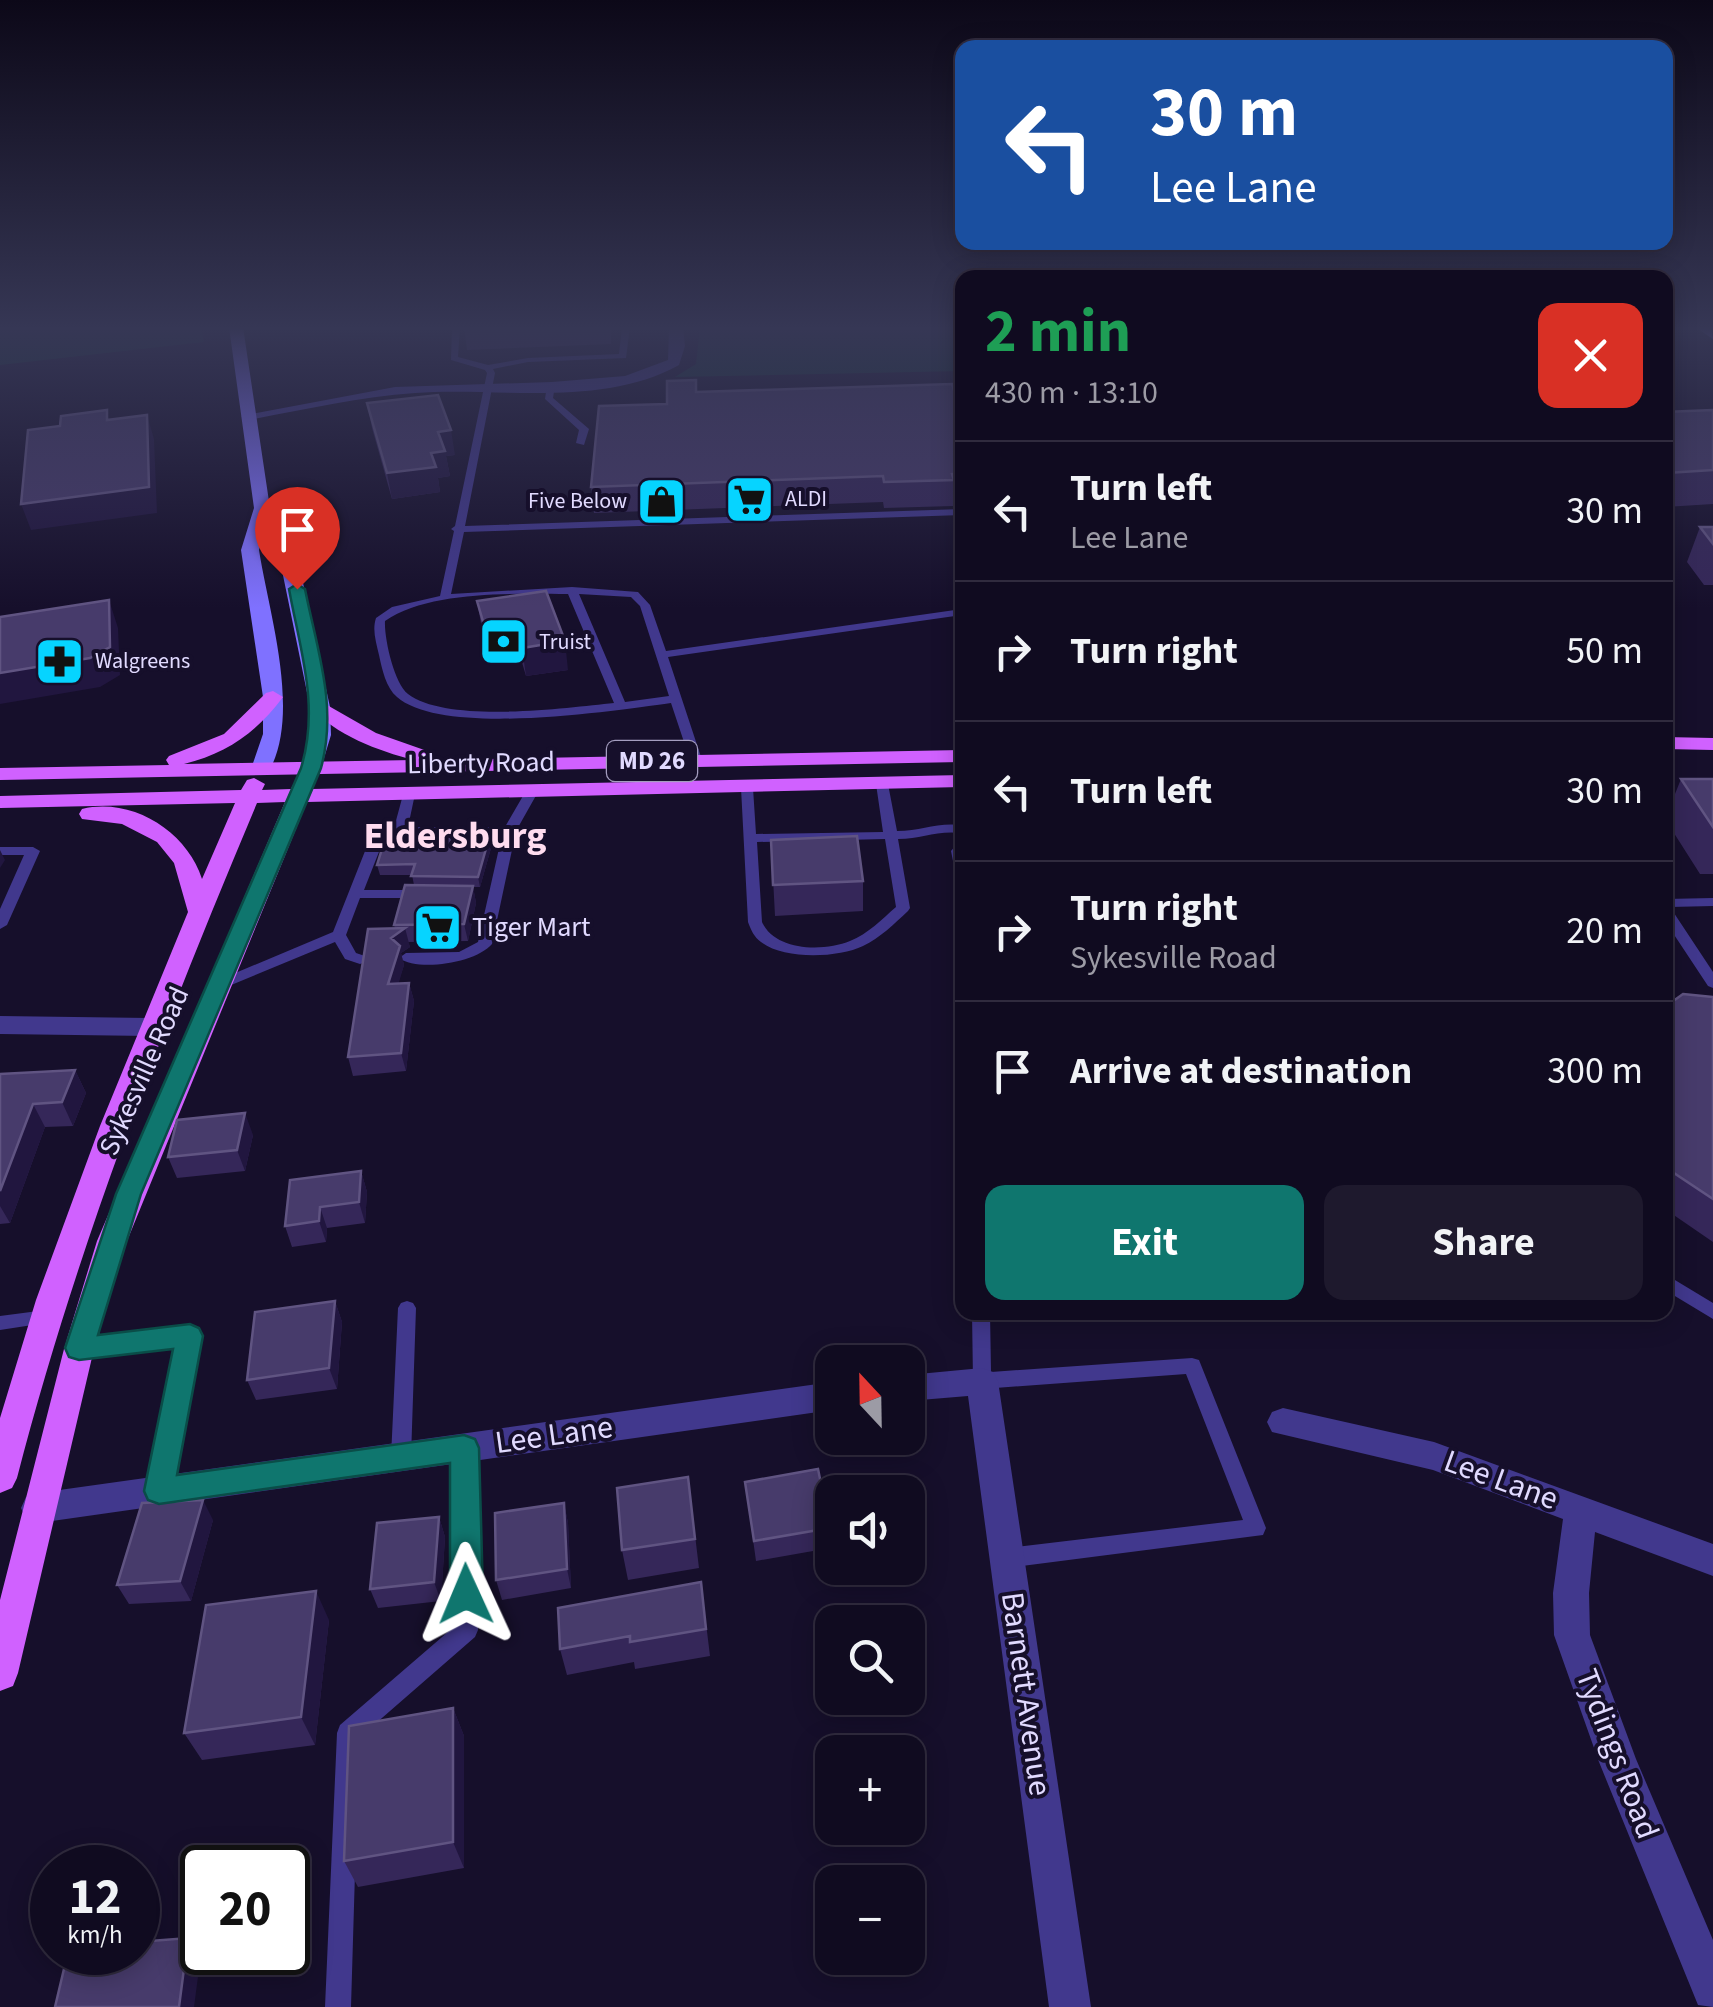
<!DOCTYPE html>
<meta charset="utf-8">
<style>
:root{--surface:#100b20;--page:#1e192d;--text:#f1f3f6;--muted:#9c9ba5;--line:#302b3e;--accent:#0f766e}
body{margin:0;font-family:"Source Sans 3",sans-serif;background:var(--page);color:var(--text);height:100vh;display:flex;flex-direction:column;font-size:38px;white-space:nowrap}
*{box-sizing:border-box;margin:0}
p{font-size:32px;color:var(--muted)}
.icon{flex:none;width:55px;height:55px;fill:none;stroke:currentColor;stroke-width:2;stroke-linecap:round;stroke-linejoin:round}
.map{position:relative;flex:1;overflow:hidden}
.sheet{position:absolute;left:955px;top:270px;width:718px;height:1050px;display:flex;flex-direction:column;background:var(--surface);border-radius:20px;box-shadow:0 5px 25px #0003,0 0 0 2px var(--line)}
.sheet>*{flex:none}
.hud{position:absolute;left:955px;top:40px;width:718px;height:210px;border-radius:20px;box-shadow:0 5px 25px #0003,0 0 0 2px var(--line);background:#1a4fa0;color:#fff;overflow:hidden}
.needle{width:65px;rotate:338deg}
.controls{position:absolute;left:815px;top:1345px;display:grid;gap:20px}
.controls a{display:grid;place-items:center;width:110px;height:110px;border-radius:20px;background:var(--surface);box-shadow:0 5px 25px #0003,0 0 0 2px var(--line);font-size:50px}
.speed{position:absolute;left:30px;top:1845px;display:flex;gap:20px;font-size:50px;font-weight:700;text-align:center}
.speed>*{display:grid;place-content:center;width:130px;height:130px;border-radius:50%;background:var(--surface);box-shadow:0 5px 25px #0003,0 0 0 2px var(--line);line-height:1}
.speed small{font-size:25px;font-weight:400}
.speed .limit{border:5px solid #111;border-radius:15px;background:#fff;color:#111}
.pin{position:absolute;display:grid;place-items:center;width:85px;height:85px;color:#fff;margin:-102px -42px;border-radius:50% 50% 50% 0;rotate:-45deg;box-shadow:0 0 10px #0007}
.pin .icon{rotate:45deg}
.me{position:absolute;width:110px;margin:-55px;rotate:359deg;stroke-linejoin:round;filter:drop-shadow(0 0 8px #0008)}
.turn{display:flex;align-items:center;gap:35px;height:210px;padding:0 30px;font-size:45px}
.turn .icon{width:130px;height:130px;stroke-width:2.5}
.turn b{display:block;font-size:70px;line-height:85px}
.round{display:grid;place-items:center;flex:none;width:105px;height:105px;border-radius:20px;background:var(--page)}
.overview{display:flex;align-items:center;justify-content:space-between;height:170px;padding:0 30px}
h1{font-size:60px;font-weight:700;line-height:75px;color:#1e9e55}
.cta{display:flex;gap:20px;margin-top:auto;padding:20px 30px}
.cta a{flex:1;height:115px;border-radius:20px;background:var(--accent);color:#fff;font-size:40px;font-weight:700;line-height:115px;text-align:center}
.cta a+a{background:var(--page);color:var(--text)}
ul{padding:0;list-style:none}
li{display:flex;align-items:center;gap:30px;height:140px;padding:0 30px;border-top:2px solid var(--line)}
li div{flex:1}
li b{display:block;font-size:38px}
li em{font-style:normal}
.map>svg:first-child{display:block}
</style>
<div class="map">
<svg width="1713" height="2007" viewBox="0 0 1713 2007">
<rect width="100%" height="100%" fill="#160f2b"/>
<path fill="#123436" d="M0,327H201L204,342L0,365Z
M700,327H962V371L675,377L696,364Z"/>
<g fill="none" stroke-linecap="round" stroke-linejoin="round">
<path fill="#41388d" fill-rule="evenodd" d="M452,327H460L458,357L488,365L528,358L619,354L622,327H630L626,358L528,362L493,369L495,373L465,526L962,509V515L464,532L451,594L572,587L638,592L650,605L666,651L962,609V615L668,657L702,760L696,764L690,760L671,703C612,711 443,737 397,697C386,688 382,669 379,655C376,642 372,630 376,618L392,607L440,596L454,531L451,529L455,526L487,373L485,370L451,360ZM568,594L614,703C564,708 448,724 408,694C394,683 384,638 385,621C430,590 515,594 568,594ZM579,594L631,597L640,606L669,696L625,702Z
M551,382L555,385L553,398L589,429L584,445L576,443L579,430L545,399L547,385Z
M882,780L888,784L897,831C922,831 936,822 962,825V833C936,830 922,839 898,839L910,908L908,911C894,924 880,938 863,946C838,958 784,960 761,942C754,937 751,930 748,922L741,788L742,785L747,784L753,788L756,834L883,832L876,784ZM885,839L896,907C882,919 868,934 850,941C823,952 775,951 762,922L757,842Z
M532,788L538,792L516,831L492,944C476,963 418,972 399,958L406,953L459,952L478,942L502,835H400L384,839L364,890H421L428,894L421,898H360L346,935L356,953L365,956L367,959L365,962L360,964L345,959L335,942L224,988H214L212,985L214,982L333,932L371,836L373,833L394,828L404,791H414L415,794L408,827H505L527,789Z
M962,843V875L955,871L951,851L957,844Z
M0,847H33L40,851L7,925L0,929V909L24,855H0Z
M1713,898V906L1670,907L1713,972V988L1708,986L1665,921V899Z
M1665,1274L1713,1303V1319L1665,1290Z
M407,1301L413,1303L416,1308L411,1457L408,1463L401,1466L394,1463L391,1457L398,1308L401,1303Z
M46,1310L52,1312L55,1317L52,1322L0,1330V1316Z
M972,1312H990L991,1372L1192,1358L1199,1360L1266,1528L1263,1535L1007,1568L1000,1565L997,1558L1000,1551L1007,1548L1243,1520L1186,1374L982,1389L975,1387L973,1381Z
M189,1328L196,1331L198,1336L169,1491L166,1497L159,1500L152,1497L149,1491L178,1345L79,1357L72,1354L70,1349L72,1344L79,1341Z
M465,1439L472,1442L475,1448L478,1630L475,1637L359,1738L351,2007H325L337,1733L340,1725L456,1625L455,1448L458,1442Z"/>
<path fill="#41388d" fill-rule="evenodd" d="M669,327H683L685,346L679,365C602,408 499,387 415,393C358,397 303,410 248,420L241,416L395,387L552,382L625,376L668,360Z
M0,1016L149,1018L162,1027L149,1036L0,1034Z
M982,1368L993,1372L998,1381L1091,2007H1049L968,1396L908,1401V1375Z
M832,1382V1410L38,1523L26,1519L21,1508L26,1497L38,1493Z
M1283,1408L1434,1442L1713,1544V1576L1595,1532L1589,1593L1590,1635L1636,1759L1713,1940V2007L1698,2005L1599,1762L1554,1635L1553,1593L1563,1519L1433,1470L1272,1432L1267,1422L1272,1412Z"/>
<path fill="#7f71ff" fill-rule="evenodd" d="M229,327H243L270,508L295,546L330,707L331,735L321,768L311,774L301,768L311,735L310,707L277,546L265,526L259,550C269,614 302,715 268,773L261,775L251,769L263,734V697L241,550L254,508Z
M1695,327H1711L1713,339Z"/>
<path fill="#d061ff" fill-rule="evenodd" d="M273,691L283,697C256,733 227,753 184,764L414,760C378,751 336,735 310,707L320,701L376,733L430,752L431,760L962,750V762L0,780V768L169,765L166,760L169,756L224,734L266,693Z
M1665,737L1713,738V750L1665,749Z
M962,775V787L307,802L127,1241L94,1349L18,1673L13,1686L0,1691V1600L64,1349L97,1241L285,802L257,803C164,1024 77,1246 17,1478L12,1488L0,1493V1418L36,1300L100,1126L188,912L174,863L157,842L122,824L82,819L79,814L82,809C133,797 187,832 202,879L235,803L0,808V796L241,790L247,780L254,778L265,784L262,790L291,789L295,781H311L312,789Z"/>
</g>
<path fill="#352759" d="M464,327H611V344L467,350Z
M697,392L962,416V499L953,500V506L884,508L883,502L594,513L591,487L667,404Z
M367,403L455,455L446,456L450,476L438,478L440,492L392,499L372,428Z
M1713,410V504L1665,507V412Z
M1700,527H1713V585H1704L1687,562Z
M477,601L568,670L526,676L521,659L492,663L482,629Z
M1681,779H1713V874H1700L1665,819Z
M771,840L863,881V911L775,916Z
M493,841L480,887H473L476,903L468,941L408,942L410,947L401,953L404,965L398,983H409L414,1001L406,1071L353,1076L348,1057L395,928L394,925L414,885L412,875H380L377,865Z
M1713,997V1242L1665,1209V1007Z
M75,1070L86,1093L73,1126L45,1127L10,1223L0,1224V1074Z
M253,1135L245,1171L177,1178L168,1157Z
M361,1171L367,1192L365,1223L327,1228L326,1242L292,1247L285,1226Z
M335,1301L342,1322L337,1389L256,1400L247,1380Z
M688,1477L699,1568L628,1580L622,1550Z
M745,1482L830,1528V1548L756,1561Z
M564,1503L568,1523L571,1588L502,1600L496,1580Z
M439,1517L445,1537L441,1601L378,1608L370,1589Z
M213,1520L191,1601L129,1604L117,1585Z
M701,1582L710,1656L635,1669L634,1662L567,1675L560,1649Z
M329,1620L315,1745L202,1760L184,1733Z
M453,1708L464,1736V1868L358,1887L344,1861Z"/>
<path fill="#21163f" d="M147,415L154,439L157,513L31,530L21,504Z
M451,430L455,455L446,456L450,476L438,478L440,492L392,499L387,473L431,453L438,432Z
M109,600L118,628L120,675L100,687L0,704V673Z
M516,631L521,659L492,663L487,635Z
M565,641L568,670L526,676L522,648Z
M491,831L493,841L480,887L478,877Z
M0,850L5,860L0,868Z
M473,886L476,903L468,941L464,924Z
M405,928L410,947L401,953L404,965L393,1003L388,984L391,938Z
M409,983L414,1001L406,1071L401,1053Z
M75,1070L86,1093L73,1126L62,1102Z
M33,1104L45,1127L10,1223L0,1206V1191Z
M245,1113L253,1135L245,1171L237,1150Z
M361,1171L367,1192L365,1223L359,1202Z
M320,1207L327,1228L326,1242L319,1221Z
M335,1301L342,1322L337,1389L329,1368Z
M203,1500L213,1520L191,1601L180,1581Z
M564,1503L568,1523L571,1588L567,1569Z
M439,1517L445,1537L441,1601L434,1582Z
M316,1591L329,1620L315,1745L301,1717Z
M453,1708L464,1736V1868L453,1842Z
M188,1938L201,1954L194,2007H179Z"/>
<path fill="#473b6b" stroke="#605482" stroke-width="2.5" d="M696,380V392L952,384L962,416V473L952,474L954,480L884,482L883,476L591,487L599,406L667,404V381Z
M438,395L451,430L438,432L445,451L431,453L436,467L387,473L367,403Z
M107,410V420L147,415L149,487L21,504L28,430L60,426L61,416Z
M1713,410V470L1667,473L1665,471V412Z
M1700,527H1713V544Z
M546,591L565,641L522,648L516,631L487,635L477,601Z
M109,600L110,647L90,658L0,673V617Z
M1681,779H1713V827Z
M491,831L478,877L411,876L415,864L377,865L387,833Z
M857,836L863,881L773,885L771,840Z
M405,885L473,886L464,924L394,925Z
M405,928L391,938L400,946L388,984L409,983L401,1053L348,1057L368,929Z
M1683,994L1713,997V1199L1665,1167V1007Z
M75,1070L62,1102L33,1104L0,1191V1074Z
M245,1113L237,1150L168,1157L177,1120Z
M361,1171L359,1202L320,1207L319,1221L285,1226L290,1180Z
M335,1301L329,1368L247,1380L255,1312Z
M818,1469L830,1528L754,1541L745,1482Z
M688,1477L695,1539L622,1550L617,1488Z
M203,1500L180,1581L117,1585L142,1503Z
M564,1503L567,1569L496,1580L495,1513Z
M439,1517L434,1582L370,1589L377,1523Z
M701,1582L706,1629L630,1642V1636L560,1649L558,1608Z
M316,1591L301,1717L184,1733L206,1605Z
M453,1708V1842L344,1861L349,1726Z
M188,1938L179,2007H55L68,1952H138V1942Z"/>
<linearGradient id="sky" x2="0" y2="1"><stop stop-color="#0c0818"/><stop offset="0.54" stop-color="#363755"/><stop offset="1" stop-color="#363755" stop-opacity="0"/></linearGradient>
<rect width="1713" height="608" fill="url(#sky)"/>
<path fill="#0f766e" stroke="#0a4d48" stroke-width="2.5" d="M297,584L305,589C317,650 338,706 321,768L141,1194L98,1335L190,1324L199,1328L203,1336L177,1475L464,1435L475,1439L479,1448L483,1594L478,1604L466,1609L455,1604L450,1594V1463L159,1504L148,1500L144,1491L173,1349L79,1360L69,1357L65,1348L116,1194L301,768C320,706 300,650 289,589Z"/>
<defs>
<symbol id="supermarket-square" viewBox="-11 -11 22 22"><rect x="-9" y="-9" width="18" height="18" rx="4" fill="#06d4ff" stroke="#160f2b"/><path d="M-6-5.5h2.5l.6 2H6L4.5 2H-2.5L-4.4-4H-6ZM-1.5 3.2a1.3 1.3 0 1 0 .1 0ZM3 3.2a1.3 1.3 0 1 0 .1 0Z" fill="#111"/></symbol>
<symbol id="shop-square" viewBox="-11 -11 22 22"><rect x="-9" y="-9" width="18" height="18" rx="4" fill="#06d4ff" stroke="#160f2b"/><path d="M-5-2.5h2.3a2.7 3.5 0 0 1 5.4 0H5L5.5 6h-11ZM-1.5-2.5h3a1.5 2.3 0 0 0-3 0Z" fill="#111"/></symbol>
<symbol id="bank-square" viewBox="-11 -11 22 22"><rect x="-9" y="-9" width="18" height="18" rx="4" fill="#06d4ff" stroke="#160f2b"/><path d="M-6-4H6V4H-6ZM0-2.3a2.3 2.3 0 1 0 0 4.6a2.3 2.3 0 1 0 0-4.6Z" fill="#111"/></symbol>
<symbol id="pharmacy-square" viewBox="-11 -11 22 22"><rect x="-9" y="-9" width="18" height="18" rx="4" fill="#06d4ff" stroke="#160f2b"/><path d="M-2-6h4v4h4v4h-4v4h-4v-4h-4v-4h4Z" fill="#111"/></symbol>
</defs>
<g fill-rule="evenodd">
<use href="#supermarket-square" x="722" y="472" width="55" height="55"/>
<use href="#shop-square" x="634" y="474" width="55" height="55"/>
<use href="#bank-square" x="476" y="614" width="55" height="55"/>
<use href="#pharmacy-square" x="32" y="634" width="55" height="55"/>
<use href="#supermarket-square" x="410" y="900" width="55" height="55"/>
</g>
<g text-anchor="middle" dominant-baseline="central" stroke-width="8" stroke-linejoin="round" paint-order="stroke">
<g font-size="22" fill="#e1daff" stroke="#160f2b" text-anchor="start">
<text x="785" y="499">ALDI</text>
<text x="627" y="501" text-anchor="end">Five Below</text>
<text x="539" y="642">Truist</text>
<text x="95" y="661">Walgreens</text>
</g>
<rect fill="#160f2b" stroke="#a49dbf" stroke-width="2.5" x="607" y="741" width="90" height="40" rx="8"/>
<g font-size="25" font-weight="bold" fill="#e1daff">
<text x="652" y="761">MD 26</text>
</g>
<g font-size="28" fill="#e1daff" stroke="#160f2b">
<text transform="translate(481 763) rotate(-1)">Liberty Road</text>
<text transform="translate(144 1071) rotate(-66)">Sykesville Road</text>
</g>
<g font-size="28" fill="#e1daff" stroke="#160f2b" text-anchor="start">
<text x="472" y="927">Tiger Mart</text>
</g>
<g font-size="32" fill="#e1daff" stroke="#160f2b">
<text transform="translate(554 1435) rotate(-8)">Lee Lane</text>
<text transform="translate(1501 1480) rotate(20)">Lee Lane</text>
<text transform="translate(1026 1694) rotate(82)">Barnett Avenue</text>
<text transform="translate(1617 1754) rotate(69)">Tydings Road</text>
</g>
<g font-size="38" font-weight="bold" fill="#ffdcef" stroke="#160f2b">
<text x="455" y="836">Eldersburg</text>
</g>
</g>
</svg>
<div class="controls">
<a><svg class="needle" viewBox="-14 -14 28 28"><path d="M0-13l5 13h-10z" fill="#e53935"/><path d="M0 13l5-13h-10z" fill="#9c9ba5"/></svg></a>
<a><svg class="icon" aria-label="sound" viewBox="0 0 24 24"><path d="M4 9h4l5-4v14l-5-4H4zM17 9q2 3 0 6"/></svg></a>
<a><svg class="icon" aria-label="search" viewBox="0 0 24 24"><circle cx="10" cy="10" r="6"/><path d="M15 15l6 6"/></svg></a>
<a>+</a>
<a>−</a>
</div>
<div class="speed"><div>12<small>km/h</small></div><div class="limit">20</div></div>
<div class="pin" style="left:297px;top:589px;background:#d93025"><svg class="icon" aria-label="arrive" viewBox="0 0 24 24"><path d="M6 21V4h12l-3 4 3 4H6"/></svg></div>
<svg class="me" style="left:466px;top:1594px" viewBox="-20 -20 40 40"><path d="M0-17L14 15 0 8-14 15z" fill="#0f766e" stroke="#fff" stroke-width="4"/></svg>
<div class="hud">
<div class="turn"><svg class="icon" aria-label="left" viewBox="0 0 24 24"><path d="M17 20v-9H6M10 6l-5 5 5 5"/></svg><div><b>30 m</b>Lee Lane</div></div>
</div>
<section class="sheet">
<div class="overview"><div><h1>2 min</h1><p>430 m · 13:10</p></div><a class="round" style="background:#d93025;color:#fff"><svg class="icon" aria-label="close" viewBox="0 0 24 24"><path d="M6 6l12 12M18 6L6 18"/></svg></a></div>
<ul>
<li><svg class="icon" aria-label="left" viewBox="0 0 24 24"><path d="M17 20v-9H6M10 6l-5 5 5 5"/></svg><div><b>Turn left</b><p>Lee Lane</p></div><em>30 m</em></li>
<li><svg class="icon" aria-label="right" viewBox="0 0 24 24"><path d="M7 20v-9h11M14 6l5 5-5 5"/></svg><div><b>Turn right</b></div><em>50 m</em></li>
<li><svg class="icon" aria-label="left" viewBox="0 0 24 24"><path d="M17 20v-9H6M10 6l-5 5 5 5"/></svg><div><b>Turn left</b></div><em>30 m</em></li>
<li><svg class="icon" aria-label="right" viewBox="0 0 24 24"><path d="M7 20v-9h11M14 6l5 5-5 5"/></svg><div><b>Turn right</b><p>Sykesville Road</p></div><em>20 m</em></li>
<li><svg class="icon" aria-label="arrive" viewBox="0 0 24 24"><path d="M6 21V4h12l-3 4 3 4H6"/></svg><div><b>Arrive at destination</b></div><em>300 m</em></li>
</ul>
<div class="cta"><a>Exit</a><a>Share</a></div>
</section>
</div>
